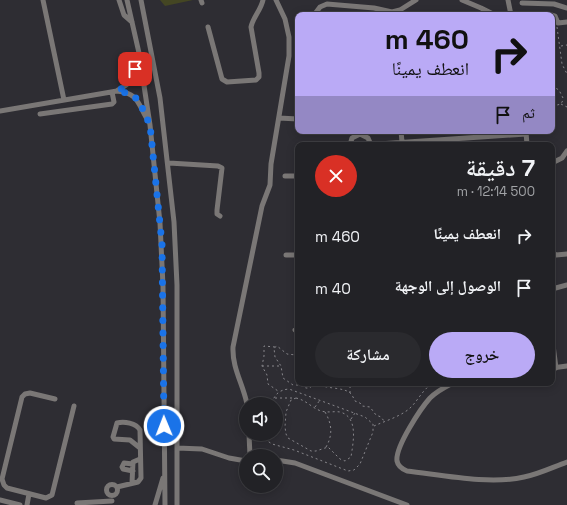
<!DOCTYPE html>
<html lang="ar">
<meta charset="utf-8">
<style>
:root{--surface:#222226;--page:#2a2a2e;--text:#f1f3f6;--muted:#a2a4a7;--line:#3f3f43;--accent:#baaaf6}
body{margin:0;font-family:"Space Grotesk","Noto Naskh Arabic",sans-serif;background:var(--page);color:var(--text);direction:rtl;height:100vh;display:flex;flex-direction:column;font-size:15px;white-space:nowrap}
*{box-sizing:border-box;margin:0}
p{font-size:13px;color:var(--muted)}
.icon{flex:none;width:22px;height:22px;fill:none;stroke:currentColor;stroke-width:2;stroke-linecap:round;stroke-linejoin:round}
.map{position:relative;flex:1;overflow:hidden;direction:ltr}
.side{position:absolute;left:295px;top:142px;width:260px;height:244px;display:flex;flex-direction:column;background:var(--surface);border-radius:8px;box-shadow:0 2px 10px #0003,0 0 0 1px var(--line);direction:rtl}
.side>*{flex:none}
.hud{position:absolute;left:295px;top:12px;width:260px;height:122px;border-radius:8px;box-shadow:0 2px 10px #0003,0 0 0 1px var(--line);direction:rtl;background:#baaaf6;color:#111;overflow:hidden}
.tools{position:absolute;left:239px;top:397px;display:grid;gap:8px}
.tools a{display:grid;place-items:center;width:44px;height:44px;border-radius:50%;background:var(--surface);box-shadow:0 2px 10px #0003,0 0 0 1px var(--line);font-size:20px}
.pin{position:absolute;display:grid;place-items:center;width:34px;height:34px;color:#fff;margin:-17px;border-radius:8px;box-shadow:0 2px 6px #0006}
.me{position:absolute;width:44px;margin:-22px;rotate:359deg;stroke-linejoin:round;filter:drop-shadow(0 0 3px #0008)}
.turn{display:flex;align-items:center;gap:14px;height:84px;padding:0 20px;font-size:18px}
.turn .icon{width:52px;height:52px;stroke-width:2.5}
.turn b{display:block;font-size:28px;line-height:34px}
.then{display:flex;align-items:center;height:38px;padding:0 20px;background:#0003;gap:8px;font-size:15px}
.round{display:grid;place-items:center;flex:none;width:42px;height:42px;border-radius:21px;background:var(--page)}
.head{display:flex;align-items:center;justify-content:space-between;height:68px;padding:0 20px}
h1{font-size:24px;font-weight:600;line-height:30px}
.action{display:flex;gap:8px;margin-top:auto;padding:8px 20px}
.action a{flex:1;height:46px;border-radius:24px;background:var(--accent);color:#111;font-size:16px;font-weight:600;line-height:46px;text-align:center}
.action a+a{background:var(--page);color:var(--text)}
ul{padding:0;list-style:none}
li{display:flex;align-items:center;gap:12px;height:52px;padding:0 20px}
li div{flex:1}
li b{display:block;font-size:15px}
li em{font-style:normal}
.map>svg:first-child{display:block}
</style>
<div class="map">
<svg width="567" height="505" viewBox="0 0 567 505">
<rect width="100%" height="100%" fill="#2e2d33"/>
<path fill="#444623" d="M160,0H193L165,6Z"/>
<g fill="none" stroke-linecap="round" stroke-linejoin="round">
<path stroke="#88878c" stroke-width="1" stroke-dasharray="2 3" stroke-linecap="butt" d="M557,27L562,64L567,74
M561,46L567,45
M552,86L559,90L563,98C563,102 561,105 556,105L552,102
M561,104L567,107
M275,347L264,346V356L262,366L267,375L268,384L278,391
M298,356L296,355L287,354L277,346L274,348L275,357L281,366L283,378L293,385H300L306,388H310L314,383
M262,366H280
M316,383C325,390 346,386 352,395C353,397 354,399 355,401L360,403L362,406L370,407L376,415L381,417L384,421
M350,393V387L356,383
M275,398H293
M296,398C306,400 312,408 321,411C328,413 334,411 340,412C359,417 353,443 351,457L345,461L340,459L328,447L316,451H311L288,438L286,434L285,427L286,412L291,400Z
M315,407L320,400
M325,412C332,424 333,435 326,447
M351,419L355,413
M374,426C385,421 399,417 409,409C418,401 422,390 433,383
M263,434L266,440L272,444L294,450L348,471L354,470L360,464L373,432V424L365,417L289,389C278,390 275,395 271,404"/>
<path stroke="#7a7776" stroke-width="5" d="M43,0L64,100
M119,0L124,15L132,22
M127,0L139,53L150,125L160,223L163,286L165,505
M141,0L160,98L174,222L177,285V505
M201,0L202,3
M462,0L481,8L495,15
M508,0L511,15
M522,3L554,4L567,8
M314,15L320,7L327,4L374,8L392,12
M394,15L392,12L400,10L416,0
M552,15L555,16L558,23L567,22
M208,27L222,79L227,82L256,80L259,77V73L251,27C253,17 261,10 263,0
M118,90C140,79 130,73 138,55
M0,111L117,91C140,93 138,106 149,122
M40,114L112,104L114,102L112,92
M279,118L298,119
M401,131L402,142
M526,132L527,145
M350,145L352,138L360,134L368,138L371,145
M364,145L526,134
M169,163L218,166L222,168L217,210V214L220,216
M552,163L562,158L567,151
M285,176H298
M552,252L556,255L567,254
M286,255H298
M552,289L567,285
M295,330L298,329
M552,337L556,368
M552,368L567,366
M453,383C445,387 437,391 430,398C421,408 395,447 397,461C398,466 402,469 407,471C442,475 490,485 524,477C539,474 553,467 567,462
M55,399L30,393L25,394L22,397L2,479L4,485L7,488L46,498L52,495L74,406
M247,404C243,384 232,368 233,347L262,206L270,185L271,164L289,56V37L285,19L276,0
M249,434L250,456
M177,448L202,449L229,458L246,461
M276,460L295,463L407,505
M133,471L123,469L122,467L124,463L133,464
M132,483L133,462L140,459
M106.5 490a5.5 5.5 0 1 1 11 0a5.5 5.5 0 1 1-11 0Z
M117,487L138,482L141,478L140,430C136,423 124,421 117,423L113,437L114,439L130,440L140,448
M0,500L20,505
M77,503L112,501
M27,505L29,494
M155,505L163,478"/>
</g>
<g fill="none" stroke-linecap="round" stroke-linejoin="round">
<path stroke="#1a73e8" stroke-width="7" stroke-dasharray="0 12.6" d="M135,69C134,81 127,86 117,91L128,93L135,97L140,103L150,125L162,244L164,426"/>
</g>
</svg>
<div class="tools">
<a><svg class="icon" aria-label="sound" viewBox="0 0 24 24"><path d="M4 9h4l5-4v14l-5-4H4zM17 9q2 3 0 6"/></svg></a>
<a><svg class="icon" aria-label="search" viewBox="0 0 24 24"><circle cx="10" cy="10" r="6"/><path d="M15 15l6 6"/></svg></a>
</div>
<div class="pin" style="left:135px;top:69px;background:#d93025"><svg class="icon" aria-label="arrive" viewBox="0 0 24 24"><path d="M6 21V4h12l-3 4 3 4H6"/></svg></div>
<svg class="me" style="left:164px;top:426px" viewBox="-20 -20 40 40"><circle r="17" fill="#1a73e8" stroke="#fff" stroke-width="3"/><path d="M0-11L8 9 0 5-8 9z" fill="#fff"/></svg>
<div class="hud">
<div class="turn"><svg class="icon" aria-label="right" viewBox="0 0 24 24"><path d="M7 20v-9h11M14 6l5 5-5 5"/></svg><div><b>460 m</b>انعطف يمينًا</div></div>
<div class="then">ثم<svg class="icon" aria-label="arrive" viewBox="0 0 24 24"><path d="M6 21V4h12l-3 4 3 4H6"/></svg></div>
</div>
<section class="side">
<div class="head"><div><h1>7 دقيقة</h1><p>500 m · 12:14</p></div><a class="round" style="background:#d93025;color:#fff"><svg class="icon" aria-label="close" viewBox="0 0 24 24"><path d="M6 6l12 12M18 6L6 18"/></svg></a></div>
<ul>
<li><svg class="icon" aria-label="right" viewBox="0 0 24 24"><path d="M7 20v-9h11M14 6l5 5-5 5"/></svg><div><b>انعطف يمينًا</b></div><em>460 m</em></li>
<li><svg class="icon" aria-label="arrive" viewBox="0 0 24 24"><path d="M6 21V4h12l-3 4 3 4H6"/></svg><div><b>الوصول إلى الوجهة</b></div><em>40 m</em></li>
</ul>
<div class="action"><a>خروج</a><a>مشاركة</a></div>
</section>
</div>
